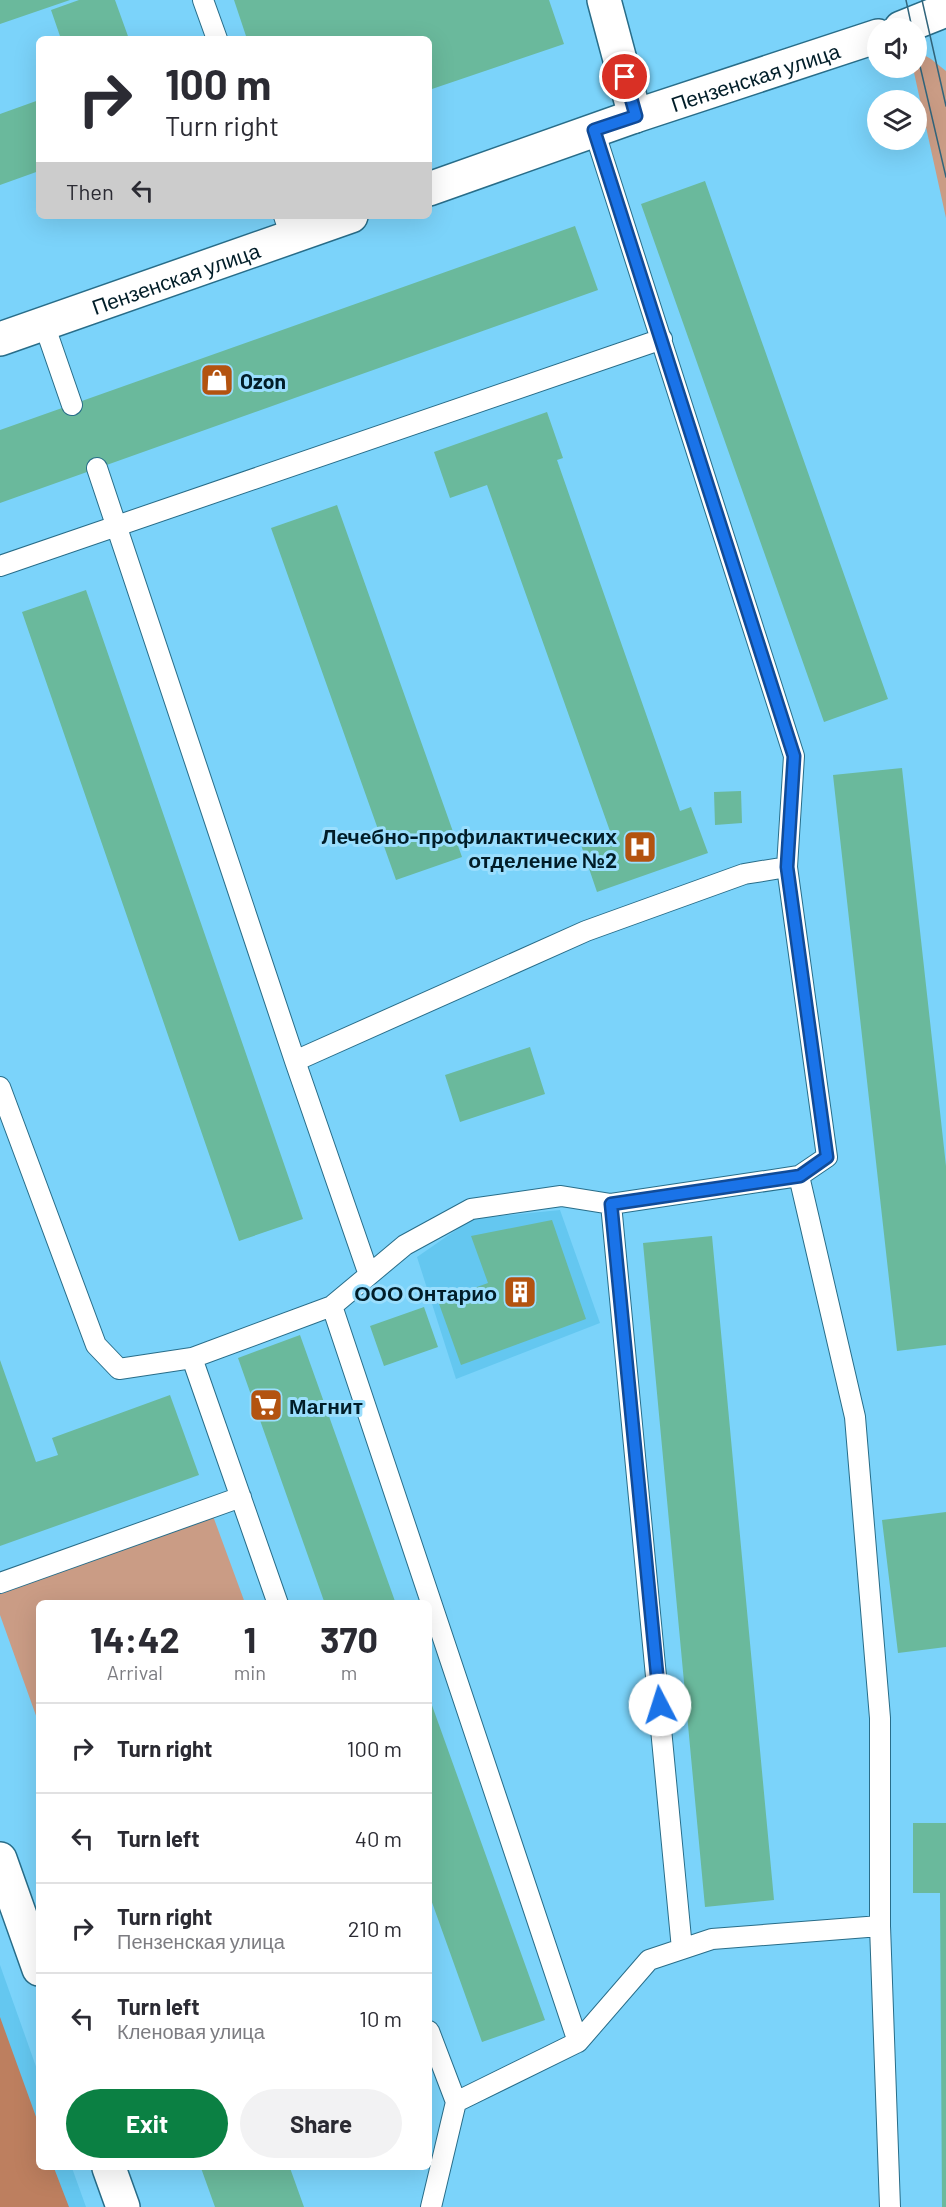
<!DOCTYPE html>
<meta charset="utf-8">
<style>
:root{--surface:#fff;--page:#f2f2f3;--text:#2b2b33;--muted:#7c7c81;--line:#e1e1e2;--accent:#0b8043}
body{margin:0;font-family:Barlow,sans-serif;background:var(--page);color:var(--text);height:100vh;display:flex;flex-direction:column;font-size:22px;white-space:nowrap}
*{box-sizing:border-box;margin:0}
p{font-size:20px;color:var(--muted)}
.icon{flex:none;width:33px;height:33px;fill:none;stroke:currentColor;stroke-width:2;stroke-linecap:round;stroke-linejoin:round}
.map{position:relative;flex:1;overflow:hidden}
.sheet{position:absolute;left:36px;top:1600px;width:396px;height:570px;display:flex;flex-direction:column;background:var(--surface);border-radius:9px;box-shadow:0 6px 24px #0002}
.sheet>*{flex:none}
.top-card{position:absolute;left:36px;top:36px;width:396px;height:183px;border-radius:9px;box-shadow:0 6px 24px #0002;background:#fff;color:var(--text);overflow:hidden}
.controls{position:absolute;left:867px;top:18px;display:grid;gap:12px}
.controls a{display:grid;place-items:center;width:60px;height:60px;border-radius:50%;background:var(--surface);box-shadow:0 6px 24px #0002;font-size:30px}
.pin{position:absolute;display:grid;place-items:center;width:51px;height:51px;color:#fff;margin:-26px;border:3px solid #fff;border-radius:50%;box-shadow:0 2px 6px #0007}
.me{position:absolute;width:66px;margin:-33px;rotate:355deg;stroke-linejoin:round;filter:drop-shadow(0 0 4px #0008)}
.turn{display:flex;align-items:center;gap:21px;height:126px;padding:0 30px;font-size:27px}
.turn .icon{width:78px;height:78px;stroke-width:2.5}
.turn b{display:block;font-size:42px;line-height:51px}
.then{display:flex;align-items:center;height:57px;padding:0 30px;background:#0003;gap:12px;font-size:22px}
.eta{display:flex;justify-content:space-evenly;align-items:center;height:102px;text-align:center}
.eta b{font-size:36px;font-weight:700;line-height:42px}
.cta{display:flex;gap:12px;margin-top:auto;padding:12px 30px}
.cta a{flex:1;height:69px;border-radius:36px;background:var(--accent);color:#fff;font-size:24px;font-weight:700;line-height:69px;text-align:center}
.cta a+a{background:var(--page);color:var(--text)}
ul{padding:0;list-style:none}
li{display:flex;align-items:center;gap:18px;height:90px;padding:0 30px;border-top:2px solid var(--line)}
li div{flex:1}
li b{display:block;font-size:22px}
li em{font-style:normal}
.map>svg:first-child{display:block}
</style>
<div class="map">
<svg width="946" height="2207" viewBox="0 0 946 2207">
<rect width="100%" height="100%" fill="#7bd3fa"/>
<path fill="#64c7f0" d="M560,1210L600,1323L456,1379L417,1257L472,1219Z
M0,1965L39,2075V2168H72L86,2207H0Z"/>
<path fill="#ca9c85" d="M917,51L931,59L946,71V218L913,68H916Z
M213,1516L245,1603L39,1604V1724L0,1615V1594Z"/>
<path fill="#bd7f5f" d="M0,2017L39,2125V2168H54L69,2207H0Z"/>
<path fill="#6ab99c" d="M0,0H70L0,24Z
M79,0H115L129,39H61L51,10Z
M234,0H549L564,44L429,90V39H247Z
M39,100V171L0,185V114Z
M705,181L888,699L824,722L641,204Z
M575,226L598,290L0,503V430Z
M547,412L563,458L557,460L680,811L691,807L708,853L597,892L581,845L611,834L487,485L450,498L434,452Z
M337,505L462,857L396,880L271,528Z
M86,590L303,1219L239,1241L22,612Z
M902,768L946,1166V1345L897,1351L833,775Z
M741,791L742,823L715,825L714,792Z
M530,1047L545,1094L460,1122L445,1075Z
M552,1220L586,1319L461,1365L438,1301L488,1283L471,1236Z
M712,1236L774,1900L705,1907L643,1243Z
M424,1307L438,1347L384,1366L370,1326Z
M300,1335L396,1604H325L238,1358Z
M0,1360L36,1462L58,1455L52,1438L170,1395L199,1475L0,1546Z
M946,1512V1647L898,1653L882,1520Z
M429,1697L545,2020L482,2042L429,1894Z
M913,1823H946V2207H942L940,1893H913Z
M201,2168H290L304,2207H215Z"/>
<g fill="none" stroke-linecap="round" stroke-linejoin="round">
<defs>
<path id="service" d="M203,0L217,39
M284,216L291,237
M44,324L72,405
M97,468L295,1061L369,1275
M0,566L662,339
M295,1061L586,931L744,874L787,867
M0,1087L96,1345L119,1369L192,1358L332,1306L578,2042L456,2102
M611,1204L682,1949
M332,1306L405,1245L471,1209L561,1196L611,1204L799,1176L827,1157L787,867L794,756L594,130
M192,1358L278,1604
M0,1583L241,1497
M880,1926L890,2207
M429,2031L456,2102L431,2207
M578,2042L649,1960L712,1939L880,1926V1718L855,1417L799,1176"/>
<path id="minor" d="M604,0L635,116"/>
<g id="tertiary">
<path d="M901,28L946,10"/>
<path id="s1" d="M429,189L635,116L878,36"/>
<path id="s2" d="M0,339L351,216"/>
</g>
<path id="secondary" d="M0,1859L39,1969
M109,2168L123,2207"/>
</defs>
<use href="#service" stroke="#286d89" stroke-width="22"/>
<use href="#minor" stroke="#286d89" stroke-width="36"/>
<use href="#tertiary" stroke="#286d89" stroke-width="36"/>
<use href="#secondary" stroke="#286d89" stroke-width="36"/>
<use href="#service" stroke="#fff" stroke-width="20"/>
<use href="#minor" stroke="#fff" stroke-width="33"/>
<use href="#tertiary" stroke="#fff" stroke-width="33"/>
<use href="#secondary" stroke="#fff" stroke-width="33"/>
<path stroke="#32667d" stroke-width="1.5" d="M906,0L912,28
M922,0L946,106
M916,49L946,177"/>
</g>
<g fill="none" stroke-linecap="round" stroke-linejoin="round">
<defs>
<path id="route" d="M625,77L636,116L594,130L794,756L787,867L827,1157L800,1176L611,1204L660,1705"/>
</defs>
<use href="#route" stroke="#114b97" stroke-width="15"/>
<use href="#route" stroke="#1a73e8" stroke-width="10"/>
</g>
<defs>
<symbol id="shop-square" viewBox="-11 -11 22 22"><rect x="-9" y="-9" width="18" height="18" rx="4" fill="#b35310" stroke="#9adefd"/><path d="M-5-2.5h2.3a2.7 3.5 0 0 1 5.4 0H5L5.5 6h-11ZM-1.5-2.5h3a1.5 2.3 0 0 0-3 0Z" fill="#fff"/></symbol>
<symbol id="hospital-square" viewBox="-11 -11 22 22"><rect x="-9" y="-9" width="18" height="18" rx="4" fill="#b35310" stroke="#9adefd"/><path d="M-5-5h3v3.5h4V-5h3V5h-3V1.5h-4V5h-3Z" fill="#fff"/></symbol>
<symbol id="building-square" viewBox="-11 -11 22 22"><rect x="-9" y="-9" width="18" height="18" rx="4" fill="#b35310" stroke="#9adefd"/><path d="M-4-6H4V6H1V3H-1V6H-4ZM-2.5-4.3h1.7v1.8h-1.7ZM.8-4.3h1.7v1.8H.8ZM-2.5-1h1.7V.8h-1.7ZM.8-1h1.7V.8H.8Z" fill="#fff"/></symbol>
<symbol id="supermarket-square" viewBox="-11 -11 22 22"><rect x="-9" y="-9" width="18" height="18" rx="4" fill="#b35310" stroke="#9adefd"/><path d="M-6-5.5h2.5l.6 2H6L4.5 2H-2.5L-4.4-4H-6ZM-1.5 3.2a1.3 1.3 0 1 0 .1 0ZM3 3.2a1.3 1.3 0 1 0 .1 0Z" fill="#fff"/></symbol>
</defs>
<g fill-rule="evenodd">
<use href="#shop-square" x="198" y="361" width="38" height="38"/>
<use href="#hospital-square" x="621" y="828" width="38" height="38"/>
<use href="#building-square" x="501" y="1273" width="38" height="38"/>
<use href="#supermarket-square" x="247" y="1386" width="38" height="38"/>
</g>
<g text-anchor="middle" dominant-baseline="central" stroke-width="6" stroke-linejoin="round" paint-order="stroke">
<g font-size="21" fill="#011d28" stroke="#9adefd">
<text stroke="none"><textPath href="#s1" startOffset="345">Пензенская улица</textPath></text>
<text stroke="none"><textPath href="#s2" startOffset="186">Пензенская улица</textPath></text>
</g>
<g font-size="21" font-weight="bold" fill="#011d28" stroke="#9adefd" text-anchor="start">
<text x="240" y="380">Ozon</text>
<text x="617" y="835" text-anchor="end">Лечебно-профилактических<tspan x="617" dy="24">отделение №2</tspan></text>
<text x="497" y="1292" text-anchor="end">ООО Онтарио</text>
<text x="289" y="1405">Магнит</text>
</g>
</g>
</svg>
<div class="controls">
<a><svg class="icon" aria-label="sound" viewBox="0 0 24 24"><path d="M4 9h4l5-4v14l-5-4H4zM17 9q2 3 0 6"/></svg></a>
<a><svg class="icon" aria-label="layers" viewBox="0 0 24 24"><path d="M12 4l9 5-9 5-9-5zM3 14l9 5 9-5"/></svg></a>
</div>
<div class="pin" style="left:625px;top:77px;background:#d93025"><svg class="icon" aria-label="arrive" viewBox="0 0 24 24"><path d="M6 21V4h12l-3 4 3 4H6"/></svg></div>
<svg class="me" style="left:660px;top:1705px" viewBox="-20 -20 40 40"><circle r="19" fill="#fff"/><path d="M0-13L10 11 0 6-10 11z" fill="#1a73e8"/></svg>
<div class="top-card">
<div class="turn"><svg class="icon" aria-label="right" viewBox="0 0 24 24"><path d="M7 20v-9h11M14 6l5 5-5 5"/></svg><div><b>100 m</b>Turn right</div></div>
<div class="then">Then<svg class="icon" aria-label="left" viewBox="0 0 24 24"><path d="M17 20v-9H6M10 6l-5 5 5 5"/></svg></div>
</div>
<section class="sheet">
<div class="eta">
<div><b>14:42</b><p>Arrival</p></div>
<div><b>1</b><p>min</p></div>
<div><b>370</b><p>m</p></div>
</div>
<ul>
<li><svg class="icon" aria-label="right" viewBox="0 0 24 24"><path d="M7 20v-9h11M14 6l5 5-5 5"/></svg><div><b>Turn right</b></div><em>100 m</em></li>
<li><svg class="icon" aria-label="left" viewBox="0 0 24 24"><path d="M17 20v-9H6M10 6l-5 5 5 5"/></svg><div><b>Turn left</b></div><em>40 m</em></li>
<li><svg class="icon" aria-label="right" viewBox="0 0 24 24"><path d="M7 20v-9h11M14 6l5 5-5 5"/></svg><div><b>Turn right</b><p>Пензенская улица</p></div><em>210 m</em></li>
<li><svg class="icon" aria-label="left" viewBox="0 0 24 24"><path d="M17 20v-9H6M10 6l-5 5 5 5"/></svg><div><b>Turn left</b><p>Кленовая улица</p></div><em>10 m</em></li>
</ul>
<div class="cta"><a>Exit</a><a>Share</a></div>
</section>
</div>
